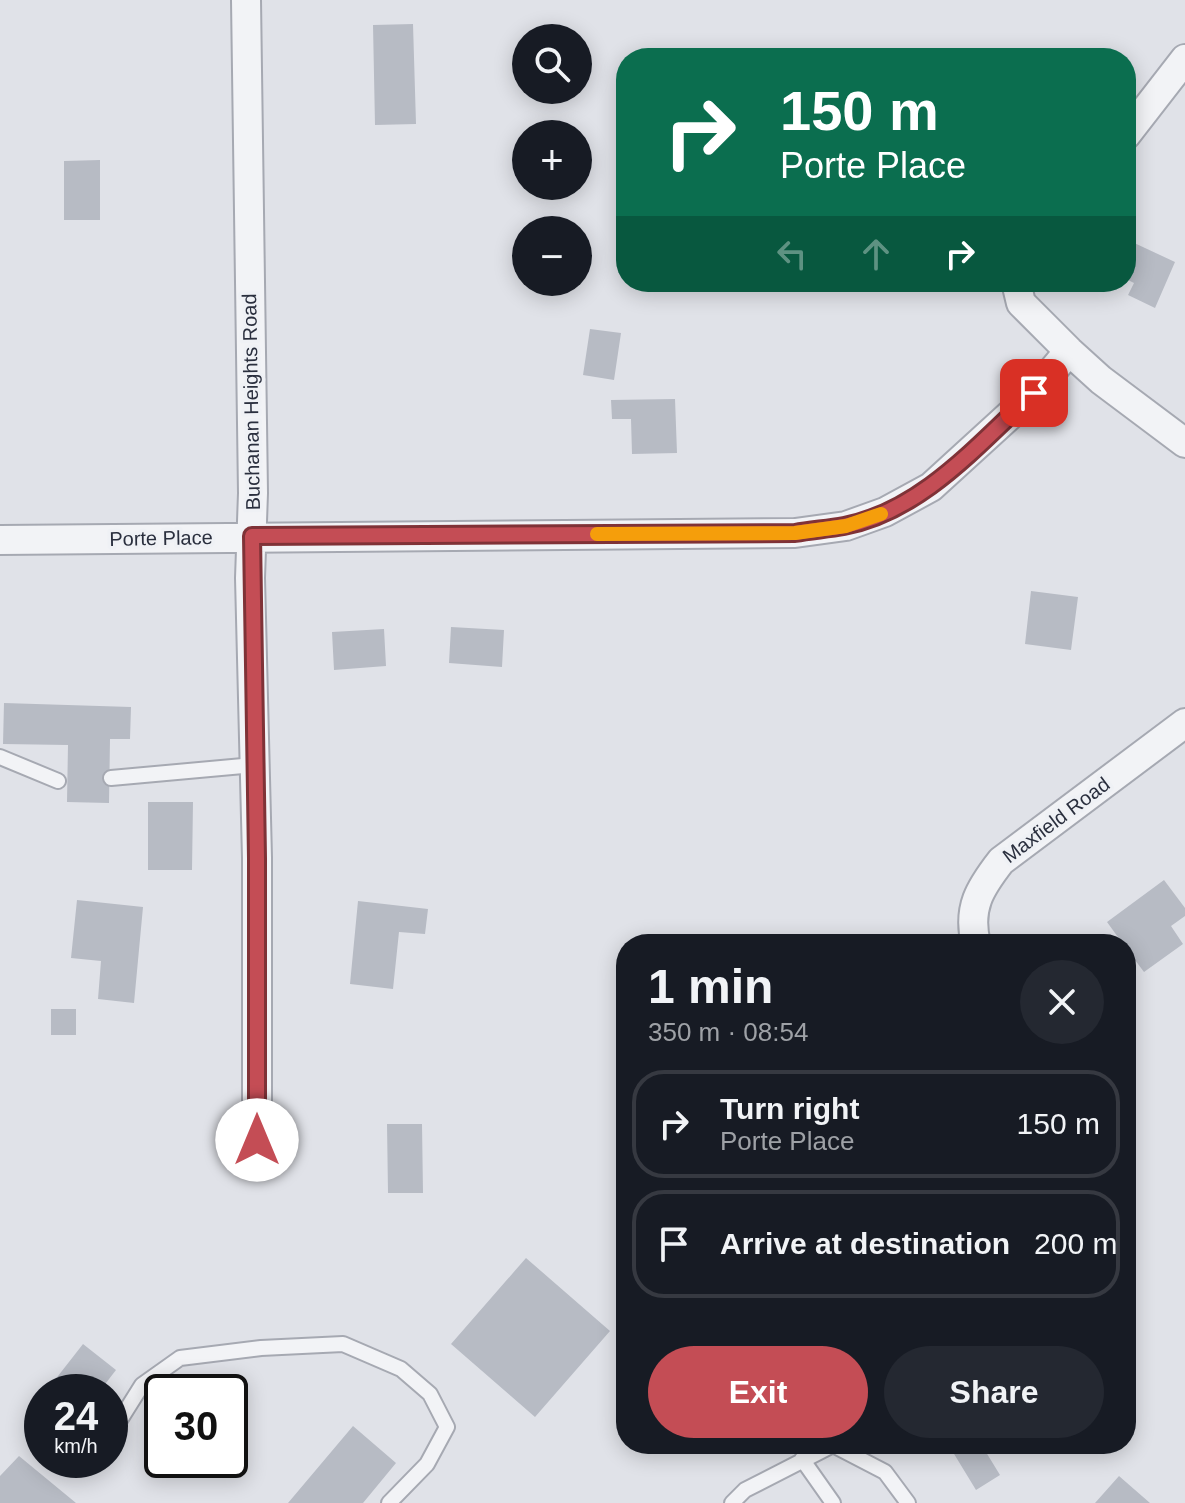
<!DOCTYPE html>
<meta charset="utf-8">
<style>
:root{--surface:#171b24;--page:#242831;--text:#f1f3f6;--muted:#9ea1a6;--line:#363941;--accent:#c44d55}
body{margin:0;font-family:Helvetica,sans-serif;background:var(--page);color:var(--text);height:100vh;display:flex;flex-direction:column;font-size:30px;white-space:nowrap}
*{box-sizing:border-box;margin:0}
p{font-size:26px;color:var(--muted)}
.icon{flex:none;width:44px;height:44px;fill:none;stroke:currentColor;stroke-width:2;stroke-linecap:round;stroke-linejoin:round}
.map{position:relative;flex:1;overflow:hidden}
.panel{position:absolute;left:616px;top:934px;width:520px;height:520px;display:flex;flex-direction:column;background:var(--surface);border-radius:32px;box-shadow:0 4px 20px #0003}
.panel>*{flex:none}
.top-card{position:absolute;left:616px;top:48px;width:520px;height:244px;border-radius:32px;box-shadow:0 4px 20px #0003;background:#0b6e4f;color:#fff;overflow:hidden}
.tools{position:absolute;left:512px;top:24px;display:grid;gap:16px}
.tools a{display:grid;place-items:center;width:80px;height:80px;border-radius:50%;background:var(--surface);box-shadow:0 4px 20px #0003;font-size:40px}
.speed{position:absolute;left:24px;top:1374px;display:flex;gap:16px;font-size:40px;font-weight:700;text-align:center}
.speed>*{display:grid;place-content:center;width:104px;height:104px;border-radius:50%;background:var(--surface);box-shadow:0 4px 20px #0003;line-height:1}
.speed small{font-size:20px;font-weight:400}
.speed .limit{border:4px solid #111;border-radius:12px;background:#fff;color:#111}
.pin{position:absolute;display:grid;place-items:center;width:68px;height:68px;color:#fff;margin:-34px;border-radius:16px;box-shadow:0 4px 12px #0006}
.me{position:absolute;width:88px;margin:-44px;rotate:0deg;stroke-linejoin:round;filter:drop-shadow(0 0 6px #0008)}
.turn{display:flex;align-items:center;gap:28px;height:168px;padding:0 32px;font-size:36px}
.turn .icon{width:104px;height:104px;stroke-width:2.5}
.turn b{display:block;font-size:56px;line-height:68px}
.lanes{display:flex;align-items:center;height:76px;padding:0 32px;background:#0003;justify-content:center;gap:40px;direction:ltr}
.lanes .off{opacity:.35}
.round{display:grid;place-items:center;flex:none;width:84px;height:84px;border-radius:42px;background:var(--page)}
.headline{display:flex;align-items:center;justify-content:space-between;height:136px;padding:0 32px}
h1{font-size:48px;font-weight:800;line-height:60px}
.button{display:flex;gap:16px;margin-top:auto;padding:16px 32px}
.button a{flex:1;height:92px;border-radius:48px;background:var(--accent);color:#fff;font-size:32px;font-weight:800;line-height:92px;text-align:center}
.button a+a{background:var(--page);color:var(--text)}
ul{padding:0;list-style:none}
li{display:flex;align-items:center;gap:24px;height:108px;margin:0 16px 12px;padding:0 16px;border:4px solid var(--line);border-radius:32px}
li div{flex:1}
li b{display:block;font-size:30px}
li em{font-style:normal}
.map>svg:first-child{display:block}
</style>
<div class="map">
<svg width="1185" height="1503" viewBox="0 0 1185 1503">
<rect width="100%" height="100%" fill="#e0e2e8"/>
<path fill="#b7bbc4" d="M413,24L416,124L375,125L373,25Z
M100,160V220H64V161Z
M1130,241L1175,262L1155,308L1128,295L1134,283L1126,279V250Z
M590,329L621,333L614,380L583,375Z
M675,399L677,453L632,454L631,419H612L611,400Z
M1031,591L1078,597L1071,650L1025,644Z
M451,627L504,630L502,667L449,663Z
M384,629L386,666L334,670L332,632Z
M4,703L131,707L130,739H110L109,803L67,802L68,745L3,744Z
M148,802H193L192,870H148Z
M1164,880L1185,908V916L1171,926L1183,944L1144,972L1126,948V944H1123L1107,922Z
M77,900L143,907L134,1003L98,999L101,961L71,958Z
M358,901L428,909L425,934L399,932L393,989L350,984Z
M51,1009H76V1035H51Z
M387,1124H422L423,1193H388Z
M526,1258L610,1331L535,1417L451,1344Z
M83,1344L116,1370L99,1392H60L51,1385Z
M353,1426L396,1463L363,1503H288Z
M948,1444H981L1000,1475L976,1490Z
M19,1456L76,1503H0V1476Z
M1119,1476L1150,1503H1095Z"/>
<g fill="none" stroke-linecap="round" stroke-linejoin="round">
<defs>
<path id="lane" d="M0,757L58,781
M111,778L254,765
M110,1436L142,1385L180,1358L261,1348L343,1344L401,1369L430,1394L447,1427L427,1464L389,1503
M802,1459L833,1503
M732,1503L745,1490L833,1445L885,1472L908,1503"/>
<path id="street" d="M246,0L253,493L250,578L257,858V1140
M1126,135L1185,59
M1016,282L1021,303L1069,351L1101,380L1185,443
M0,540L795,533L846,526L885,512L931,487L1034,393L1069,351
M976,944C967,908 980,888 1001,861L1185,723"/>
</defs>
<use href="#lane" stroke="#a6a9b2" stroke-width="18"/>
<use href="#street" stroke="#a6a9b2" stroke-width="32"/>
<use href="#lane" stroke="#f2f3f6" stroke-width="14"/>
<use href="#street" stroke="#f2f3f6" stroke-width="28"/>
</g>
<g fill="none" stroke-linecap="round" stroke-linejoin="round">
<defs>
<path id="route" d="M257,1140V858L252,536L795,533C811,530 828,529 844,526C922,511 978,444 1034,393"/>
</defs>
<use href="#route" stroke="#7f3237" stroke-width="20"/>
<use href="#route" stroke="#c44d55" stroke-width="14"/>
<path stroke="#f59e0b" stroke-width="14" d="M597,534L795,533L846,526L881,514"/>
</g>
<g text-anchor="middle" dominant-baseline="central" stroke-width="7" stroke-linejoin="round" paint-order="stroke">
<g font-size="20" fill="#2a2f3e" stroke="#eff1f5">
<text transform="translate(251 402) rotate(-91)">Buchanan Heights Road</text>
<text transform="translate(161 538) rotate(-1)">Porte Place</text>
<text transform="translate(1056 820) rotate(-37)">Maxfield Road</text>
</g>
</g>
</svg>
<div class="tools">
<a><svg class="icon" aria-label="search" viewBox="0 0 24 24"><circle cx="10" cy="10" r="6"/><path d="M15 15l6 6"/></svg></a>
<a>+</a>
<a>−</a>
</div>
<div class="speed"><div>24<small>km/h</small></div><div class="limit">30</div></div>
<div class="pin" style="left:1034px;top:393px;background:#d93025"><svg class="icon" aria-label="arrive" viewBox="0 0 24 24"><path d="M6 21V4h12l-3 4 3 4H6"/></svg></div>
<svg class="me" style="left:257px;top:1140px" viewBox="-20 -20 40 40"><circle r="19" fill="#fff"/><path d="M0-13L10 11 0 6-10 11z" fill="#c44d55"/></svg>
<div class="top-card">
<div class="turn"><svg class="icon" aria-label="right" viewBox="0 0 24 24"><path d="M7 20v-9h11M14 6l5 5-5 5"/></svg><div><b>150 m</b>Porte Place</div></div>
<div class="lanes"><svg class="icon off" aria-label="left" viewBox="0 0 24 24"><path d="M17 20v-9H6M10 6l-5 5 5 5"/></svg><svg class="icon off" aria-label="ahead" viewBox="0 0 24 24"><path d="M12 20V5M6 11l6-6 6 6"/></svg><svg class="icon" aria-label="right" viewBox="0 0 24 24"><path d="M7 20v-9h11M14 6l5 5-5 5"/></svg></div>
</div>
<section class="panel">
<div class="headline"><div><h1>1 min</h1><p>350 m · 08:54</p></div><a class="round"><svg class="icon" aria-label="close" viewBox="0 0 24 24"><path d="M6 6l12 12M18 6L6 18"/></svg></a></div>
<ul>
<li><svg class="icon" aria-label="right" viewBox="0 0 24 24"><path d="M7 20v-9h11M14 6l5 5-5 5"/></svg><div><b>Turn right</b><p>Porte Place</p></div><em>150 m</em></li>
<li><svg class="icon" aria-label="arrive" viewBox="0 0 24 24"><path d="M6 21V4h12l-3 4 3 4H6"/></svg><div><b>Arrive at destination</b></div><em>200 m</em></li>
</ul>
<div class="button"><a>Exit</a><a>Share</a></div>
</section>
</div>
